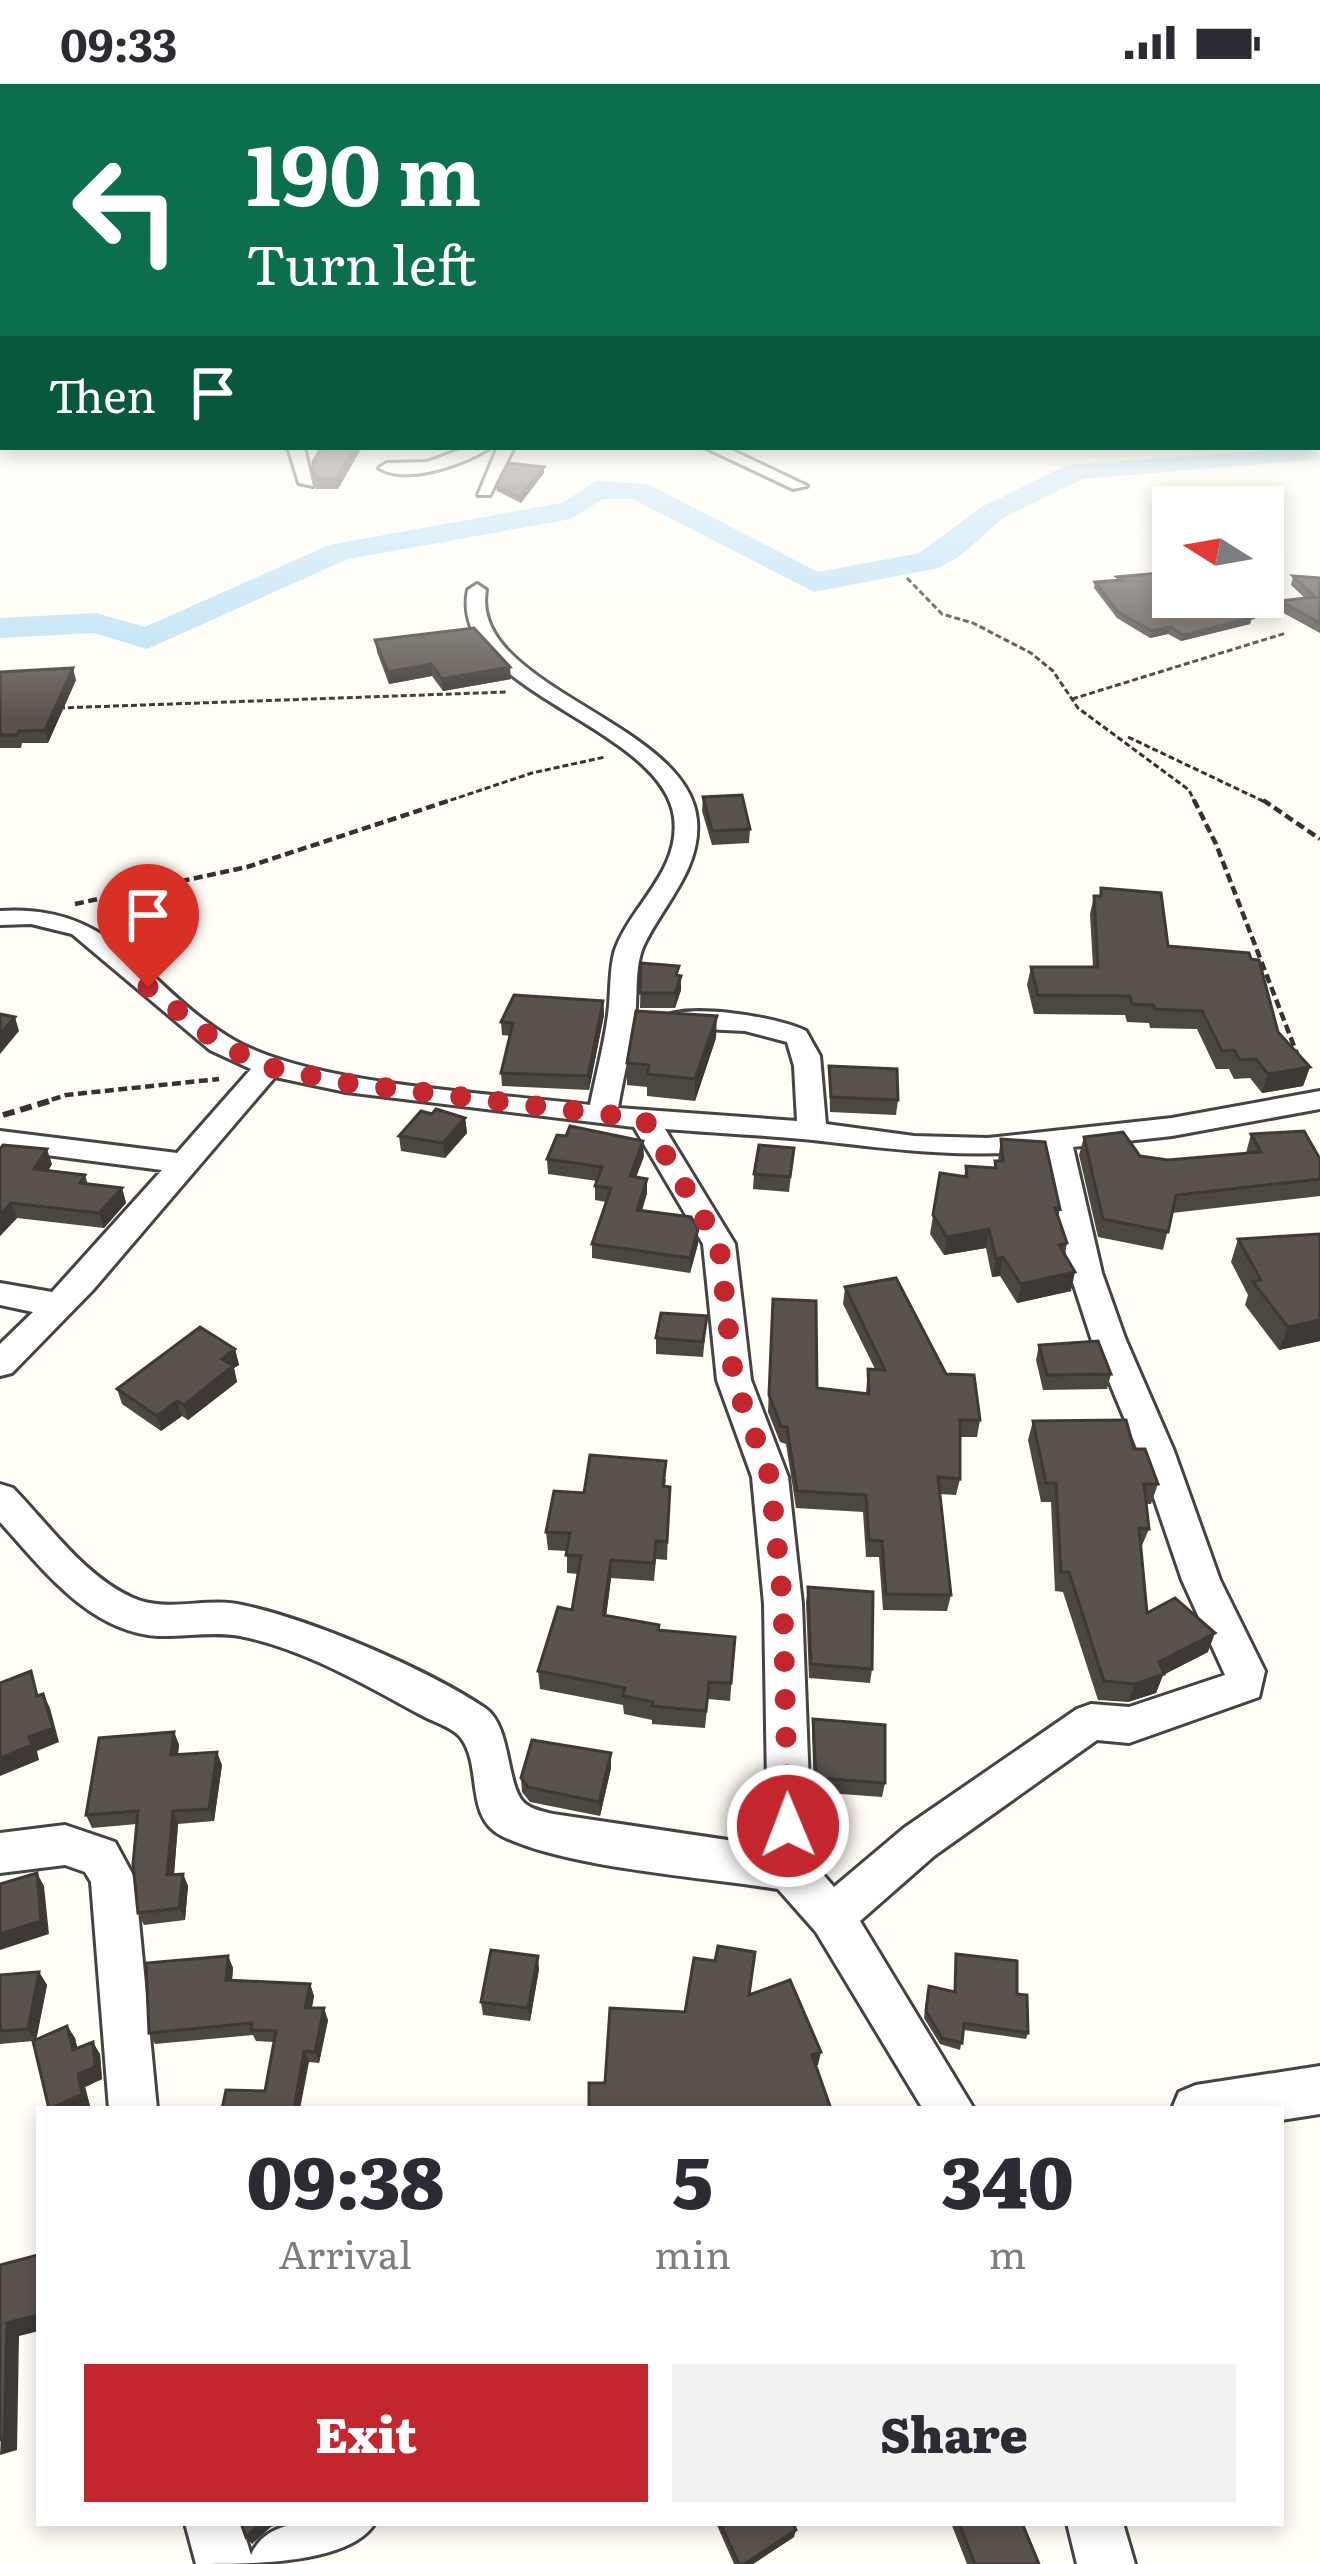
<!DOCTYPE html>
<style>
:root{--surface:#fff;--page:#f2f2f3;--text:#2b2b33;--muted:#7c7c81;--accent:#c4262e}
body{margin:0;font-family:Literata,serif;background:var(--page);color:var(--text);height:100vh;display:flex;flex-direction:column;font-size:45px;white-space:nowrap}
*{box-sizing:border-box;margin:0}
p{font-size:39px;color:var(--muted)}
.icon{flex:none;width:66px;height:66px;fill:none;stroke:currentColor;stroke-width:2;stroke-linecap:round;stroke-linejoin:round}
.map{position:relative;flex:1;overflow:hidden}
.side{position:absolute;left:36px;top:2022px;width:1248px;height:420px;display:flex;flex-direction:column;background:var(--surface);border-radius:0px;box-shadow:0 6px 18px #0003}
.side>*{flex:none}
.top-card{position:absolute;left:0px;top:0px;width:1320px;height:366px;box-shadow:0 6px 18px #0003;background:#0b6e4f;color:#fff;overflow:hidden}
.needle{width:78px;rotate:281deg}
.tools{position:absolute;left:1152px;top:402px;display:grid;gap:24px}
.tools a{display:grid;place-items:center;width:132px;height:132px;border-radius:0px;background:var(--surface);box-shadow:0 6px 18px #0003;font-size:60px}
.pin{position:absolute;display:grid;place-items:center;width:102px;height:102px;color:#fff;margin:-123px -51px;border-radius:50% 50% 50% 0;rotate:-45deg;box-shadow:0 0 12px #0007}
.pin .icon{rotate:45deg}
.me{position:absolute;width:132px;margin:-66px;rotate:359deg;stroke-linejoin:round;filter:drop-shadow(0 0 9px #0008)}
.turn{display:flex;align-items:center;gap:42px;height:252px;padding:0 48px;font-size:54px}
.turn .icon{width:156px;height:156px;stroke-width:2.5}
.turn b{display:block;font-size:84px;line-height:102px}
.then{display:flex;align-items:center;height:114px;padding:0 48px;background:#0003;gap:24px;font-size:45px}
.eta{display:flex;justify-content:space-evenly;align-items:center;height:204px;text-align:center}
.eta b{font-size:72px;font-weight:800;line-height:84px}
.cta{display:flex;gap:24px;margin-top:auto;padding:24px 48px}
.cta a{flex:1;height:138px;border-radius:0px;background:var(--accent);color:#fff;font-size:48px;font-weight:800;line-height:138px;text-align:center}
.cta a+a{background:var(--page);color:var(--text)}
.status{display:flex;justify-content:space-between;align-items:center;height:84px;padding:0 60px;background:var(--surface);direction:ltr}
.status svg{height:33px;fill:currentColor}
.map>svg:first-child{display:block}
</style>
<div class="status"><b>09:33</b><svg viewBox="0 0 49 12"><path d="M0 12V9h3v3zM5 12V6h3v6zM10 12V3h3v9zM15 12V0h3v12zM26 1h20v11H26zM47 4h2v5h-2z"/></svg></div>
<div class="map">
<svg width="1320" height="2480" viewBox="0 0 1320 2480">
<rect width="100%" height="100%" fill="#fffdf5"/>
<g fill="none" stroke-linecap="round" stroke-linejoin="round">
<path fill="#b9e0f7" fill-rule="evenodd" d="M1317,359L1320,375L1083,395L1003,434L960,472L939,484L814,508L633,415H603L571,435L348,475L147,565L94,549L0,554V534L96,529L145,543L329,461L562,419L596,397L648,400L818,488L919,469L983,422L1067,381L1317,363Z"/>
<defs>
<path id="street" d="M288,363H304L313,402L299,399Z
M468,363H491C465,380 407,401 379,384L387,379L427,378Z
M498,363H514L490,411H478Z
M704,363H725L807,402L793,405Z
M477,500L486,506C469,604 690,638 697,737C701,785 663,821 644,861C634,882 638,912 635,934C631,964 623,994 618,1024L797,1037L794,982L787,958L745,947L661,943L657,937C680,916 779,933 806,947L820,972L826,1040L914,1052L988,1054L1172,1034L1320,1007V1025L1172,1052L1073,1063L1102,1189L1125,1254L1174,1367L1220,1496L1265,1587L1259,1613L1129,1659L1097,1656L934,1772L860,1837L974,2025H923L816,1848L778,1805C703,1793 566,1784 502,1752C464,1733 483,1683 461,1654C454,1644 434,1638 423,1632C365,1601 305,1565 240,1552C213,1547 185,1553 158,1552C88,1547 43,1485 0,1438V1400L13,1404C49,1441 85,1493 133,1514C167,1529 207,1513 242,1521C310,1535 427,1585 485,1624C513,1643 505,1707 527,1721C534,1726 545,1728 553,1730L768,1762L764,1520L752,1393L717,1296L703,1160L634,1043L346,1008L275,993L93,1206L12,1289L0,1292V1260L33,1228L0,1221V1199L52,1208L162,1086L0,1065V1047L177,1069L251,985L210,966L72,850L31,840L0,841V827C117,819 145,904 232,955C311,1002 494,1009 590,1021C596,991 604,961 608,931C611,911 609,885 615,866C631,821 681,787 674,733C661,641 447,607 468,506ZM665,1045C714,1049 764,1051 813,1056C892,1065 964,1075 1044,1066L1070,1189L1091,1254L1138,1367L1182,1496L1225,1591L1129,1623L1091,1620L1077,1625L904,1744L834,1803L812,1778L802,1520L788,1393L751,1296L735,1160Z
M65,1741L115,1758L135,1795L157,2025H109L91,1798L85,1788L65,1781L0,1789V1749Z
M1320,1982V2030L1281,2036V2025H1172L1179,2008L1196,2001Z
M185,2439H241L251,2471C269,2427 337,2439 375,2439C350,2480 252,2480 196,2480Z
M1067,2439H1123L1135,2480H1077Z"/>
</defs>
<use href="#street" stroke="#444" stroke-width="6"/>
<path stroke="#333" stroke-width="3" stroke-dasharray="6 3" stroke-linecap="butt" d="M907,494L942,530L973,539L1031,569L1053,587L1078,624L1189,706L1195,719
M1072,615L1286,549
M59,624L507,608
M1128,653L1267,719
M442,719L532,689L605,673"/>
<path stroke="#333" stroke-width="4.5" stroke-dasharray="9 4.5" stroke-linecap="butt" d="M1194,716L1216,760L1299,975
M1263,716L1320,755
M75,820L247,783L451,716
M39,1020L66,1011L219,995"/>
<path stroke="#333" stroke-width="6" stroke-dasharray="12 6" stroke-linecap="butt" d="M3,1031L49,1017"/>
<use href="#street" fill="#fff" fill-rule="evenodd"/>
</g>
<path fill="#4d4742" d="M322,363H362L338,405H316L313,378Z
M544,389L521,419L497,407L496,402Z
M1293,492L1320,494V549L1278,526L1280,517L1305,514L1291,501Z
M1117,493L1252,534L1250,540L1181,557L1168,550L1150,554L1117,534L1094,504L1095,498L1117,497Z
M375,556L511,595L443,607L432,592L389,600L377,568Z
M0,588L76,596L48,659H22L21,664H0Z
M703,713L750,745L749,759L712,761L702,727Z
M1101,804L1168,862L1278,948L1310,983L1303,1002L1262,1009L1250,994L1234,995L1229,985H1216L1197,945L1150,944L1149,939L1127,938L1125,931L1034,930L1027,901L1031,883H1093L1090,830L1094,812H1099Z
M641,879L681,906L675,924H640Z
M603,917L604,931L589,1006L502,1002L501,989L510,952L502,951L501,938Z
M716,954L695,1017L647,1012V1003L627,1001V979Z
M829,982L898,1016L896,1031L830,1028Z
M432,1030L465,1034L467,1049L445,1074L401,1067L399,1052Z
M1251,1050L1320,1075V1112L1172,1129L1163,1166L1098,1153L1079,1071L1084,1053L1140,1072L1168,1076L1246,1069Z
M1001,1055L1060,1125L1058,1133L1067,1159L1065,1170L1071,1207L1017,1219L1000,1192L992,1193L986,1164L944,1171L930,1150L940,1089L964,1093L966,1082L994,1084L995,1077H998Z
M794,1064L789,1108L753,1105L754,1090Z
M0,1065L52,1080L48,1087L85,1091L88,1100L122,1104L126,1119L104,1144L17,1134L0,1152Z
M644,1072L636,1093L647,1109L642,1127L698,1145V1160L690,1189L592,1174V1160L606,1118L595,1116V1102L597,1097L548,1090L547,1075Z
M1238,1155L1320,1257L1279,1266L1245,1221L1248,1211L1231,1178Z
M845,1203L946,1290L980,1336L977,1353H960V1395L956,1411L939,1410L951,1511L947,1527L883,1526L879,1473H866L863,1428L796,1424L786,1360L780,1358L768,1328L773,1215L817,1304L866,1309L868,1285H875L843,1220Z
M707,1232L703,1273L656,1270V1254Z
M1039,1261L1111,1290L1107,1305L1043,1306L1036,1276Z
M235,1265L239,1281L234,1284L237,1298L188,1336L182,1332L161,1347L122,1320L117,1305Z
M1033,1337L1134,1365L1158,1400L1151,1420H1146L1149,1445L1141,1464L1147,1529L1208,1568L1163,1591L1156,1609L1128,1618L1098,1616L1063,1508L1055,1507L1051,1418H1041L1028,1356Z
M666,1395L665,1402L670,1403L667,1476L656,1475L654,1497L611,1494L606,1532L659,1546L735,1553L730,1617L708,1615L705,1644L652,1640V1636L624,1630L623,1621L540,1605L538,1587L572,1526L578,1490L567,1489V1467L548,1466L546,1448L584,1409Z
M808,1503L872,1585L870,1599L809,1594L806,1518Z
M813,1635L885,1699L882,1713L814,1708L812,1649Z
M174,1648L179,1661L178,1671L222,1681L214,1737L178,1740L174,1790H183L188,1802L185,1836L144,1841L138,1829L137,1740L92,1744L86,1731Z
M611,1669V1684L600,1732L530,1718L522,1708L521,1694Z
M956,1870L1017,1910L1028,1949L1026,1955L964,1946L960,1966L940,1960L924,1934L927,1908L929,1902L954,1907Z
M228,1872L233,1884L232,1896L310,1900L314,1912L312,1924L328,1936L319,1979L309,1978L265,2007L274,1958L256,1957L253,1951L155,1960L149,1949Z
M539,1885L530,1937L483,1931L481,1918Z
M39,1888L47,1901L36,1956L67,1942L75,1954L77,1964L100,1970L102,1995L85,2003L90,2022L84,2025H49L33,1957L0,1960V1891Z
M716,2439H793L794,2453L753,2480H734Z
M951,2439H1022L1039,2480H967Z"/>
<path fill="#3f3936" d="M355,363H362L338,405L336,395Z
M544,383V389L521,419L520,413Z
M1252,534L1250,540L1181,557L1183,551Z
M1170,543L1168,550L1150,554L1152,547Z
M431,580L432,592L389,600L388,588Z
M510,583L511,595L443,607L442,595Z
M73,584L76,596L48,659L45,646Z
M681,892V906L675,924V909Z
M603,917L604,931L589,1006L588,992Z
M717,932L716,954L695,1017V995Z
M15,933L19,947L0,970V950Z
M1310,983L1303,1002L1262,1009L1268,990Z
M465,1034L467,1049L445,1074L443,1059Z
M643,1057L644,1072L631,1107L630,1092Z
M47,1065L52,1080L40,1100L34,1085Z
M647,1095V1109L637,1141V1126Z
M122,1104L126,1119L104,1144L99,1129Z
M11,1119L17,1134L0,1152V1131Z
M698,1145V1160L690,1189V1174Z
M989,1145L986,1164L944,1171L947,1153Z
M1003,1173L1000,1192L992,1193L996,1175Z
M1075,1188L1071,1207L1017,1219L1021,1200Z
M1320,1236V1257L1279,1266L1288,1243Z
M235,1265L239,1281L234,1284L237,1298L188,1336L184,1321L222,1275Z
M177,1317L182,1332L161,1347L157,1332Z
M611,1476V1494L604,1549L603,1531Z
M1215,1549L1208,1568L1163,1591L1156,1609L1128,1618L1135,1600L1159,1578Z
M43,1610L50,1624L59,1658L37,1667L39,1676L0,1692V1674L29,1653Z
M174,1648L179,1661L176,1684L171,1671Z
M217,1668L222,1681L214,1737L209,1725Z
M611,1669V1684L600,1732L599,1718Z
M173,1727L178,1740L173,1803L167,1791Z
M37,1789L44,1802L49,1850L0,1866V1850Z
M183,1790L188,1802L185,1836L179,1824Z
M228,1872L233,1884L231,1907L226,1896Z
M538,1872L539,1885L530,1937L528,1924Z
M39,1888L47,1901L36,1957L28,1945Z
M310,1900L314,1912L309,1935L305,1924Z
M324,1924L328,1936L319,1979L315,1968Z
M67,1942L75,1954L81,1978L73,1966Z
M93,1958L100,1970L102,1995L85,2003L90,2022L84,2025H50L78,1990Z
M304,1967L309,1978L300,2025H294Z
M821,1968L818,1981L810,1984L812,1971Z
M38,2171L39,2247L19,2252L17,2366L0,2371L7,2239Z
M261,2439H287L271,2443L252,2460L246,2453Z
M796,2446L794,2453L753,2480H744Z"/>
<path fill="#5a524d" stroke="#3f3936" stroke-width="3" d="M322,363H355L336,395H314L313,378Z
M508,379L544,383L520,413L496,402Z
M1173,488V513H1225L1252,534L1183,551L1170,543L1152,547L1118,528L1095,498L1121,496L1117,493Z
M1293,492L1320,494V539L1280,517L1315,513Z
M474,544L510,583L442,595L431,580L388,588L375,556Z
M73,584L45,646L19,647L17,651H0V588Z
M742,711L750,745L712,747L703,713Z
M1101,804L1161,809L1168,862L1249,869L1251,875L1259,876L1278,948L1310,983L1268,990L1256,975L1240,976L1234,966L1222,967L1202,927L1155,925L1153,921L1132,920L1130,912L1038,911L1031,883H1098L1094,812H1101Z
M641,879L679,882L676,891L681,892L675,909H640Z
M514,911L603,917L588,992L501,989L513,939L501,938Z
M636,927L717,932L695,995L647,990L649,981L627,979Z
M0,930L15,933L0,950Z
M829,982L897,985L898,1016L831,1013Z
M436,1025L465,1034L443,1059L399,1052L421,1027L432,1030Z
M570,1042L643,1057L630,1092L647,1095L637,1126L691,1133L698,1145L690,1174L592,1160L611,1104L595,1102L602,1083L547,1075L557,1051L566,1052Z
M1304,1047L1320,1075V1095L1176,1111L1168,1148L1103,1135L1084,1053L1123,1048L1140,1072L1168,1076L1261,1068L1251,1050Z
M1001,1055L1045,1058L1060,1125L1055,1124L1067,1159L1059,1161L1075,1188L1021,1200L1003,1173L996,1175L989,1145L947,1153L933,1131L940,1089L967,1093L966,1082L996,1084L995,1077H1003Z
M3,1061L47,1065L34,1085L85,1091L80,1099L122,1104L99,1129L11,1119L0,1131V1065Z
M759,1061L794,1064L790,1093L754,1090Z
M1320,1150V1236L1288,1243L1253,1198L1261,1196L1238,1155Z
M896,1194L946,1290L974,1291L980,1336H960V1395L938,1393L951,1511L886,1510L882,1457L869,1456L866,1411L797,1407L787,1343L781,1342L769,1311L773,1215L816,1217L817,1304L869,1310L868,1285L885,1286L845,1203Z
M661,1229L707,1232L703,1258L656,1254Z
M200,1243L235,1265L222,1275L233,1282L184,1321L177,1317L157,1332L117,1305Z
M1098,1257L1111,1290L1047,1291L1039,1261Z
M1126,1336L1134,1365H1145L1158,1400H1144L1149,1445L1139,1444L1147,1529L1175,1514L1215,1549L1159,1578L1164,1590L1135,1600L1104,1597L1069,1488H1061L1056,1399H1046L1033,1337Z
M590,1371L666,1377L663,1402L670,1403L667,1458L656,1457L654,1479L611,1476L603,1531L659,1541L658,1546L735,1553L731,1599L709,1598L706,1627L652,1622L653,1618L623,1612L625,1604L538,1587L558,1523L572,1526L581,1472L566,1471L570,1449L546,1448L554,1407L584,1409Z
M808,1503L873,1508L872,1585L811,1580Z
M31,1587L37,1612L43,1610L53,1644L29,1653L32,1661L0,1674V1599Z
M813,1635L885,1641V1699L816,1694Z
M174,1648L171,1671L217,1668L209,1725L173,1727L167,1791L183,1790L179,1824L138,1829L133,1780L138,1727L86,1731L99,1654Z
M532,1656L611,1669L599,1718L528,1703L521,1694Z
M37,1789L41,1837L0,1850V1800Z
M718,1862L755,1868L749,1911L790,1896L821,1968L812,1971L831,2025H589V1999H605L610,1924L685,1928L694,1874L715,1877Z
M491,1866L538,1872L528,1924L481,1918Z
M956,1870L1017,1877V1910L1027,1911L1028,1949L964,1939L962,1959L942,1954L926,1927L929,1902L955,1908Z
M228,1872L226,1896L310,1900L305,1924H324L315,1968L304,1967L294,2025H222L226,2006L265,2007L276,1947L251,1946L252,1939L149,1949L146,1879Z
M39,1888L28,1945L0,1947V1891Z
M67,1942L73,1966L93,1958L95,1983L78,1990L82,2010L49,2025L33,1957Z
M38,2171V2231L7,2239L4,2355L0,2356V2181Z
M241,2439H261L246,2453Z
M720,2439H793L796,2446L744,2480H739Z
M959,2439H1022L1039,2480H975Z"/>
<linearGradient id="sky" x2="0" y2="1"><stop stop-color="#95c6ee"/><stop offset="0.46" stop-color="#fffefa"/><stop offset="1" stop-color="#fffefa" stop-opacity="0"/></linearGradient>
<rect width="1320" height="637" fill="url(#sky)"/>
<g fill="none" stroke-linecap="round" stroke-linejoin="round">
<path stroke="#c4262e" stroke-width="21" stroke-dasharray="0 37.8" d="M148,903L220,960L268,983L346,999L644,1035L719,1160L734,1296L770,1393L783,1520L788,1742"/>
</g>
</svg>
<div class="tools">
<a><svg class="needle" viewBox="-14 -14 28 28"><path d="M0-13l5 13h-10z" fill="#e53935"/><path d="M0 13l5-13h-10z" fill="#7c7c81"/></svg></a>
</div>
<div class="pin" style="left:148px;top:903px;background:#d93025"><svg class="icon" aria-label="arrive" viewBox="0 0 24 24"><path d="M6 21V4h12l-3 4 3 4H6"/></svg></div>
<svg class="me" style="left:788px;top:1742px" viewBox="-20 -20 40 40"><circle r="17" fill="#c4262e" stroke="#fff" stroke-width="3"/><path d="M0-11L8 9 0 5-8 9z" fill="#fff"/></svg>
<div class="top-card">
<div class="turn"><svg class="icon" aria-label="left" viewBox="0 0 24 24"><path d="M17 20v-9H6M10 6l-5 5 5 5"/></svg><div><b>190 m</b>Turn left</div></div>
<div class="then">Then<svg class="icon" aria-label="arrive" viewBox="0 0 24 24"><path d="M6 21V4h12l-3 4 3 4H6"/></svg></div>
</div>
<section class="side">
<div class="eta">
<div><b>09:38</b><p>Arrival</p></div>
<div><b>5</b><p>min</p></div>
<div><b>340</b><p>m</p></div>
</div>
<div class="cta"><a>Exit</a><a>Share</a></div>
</section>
</div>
